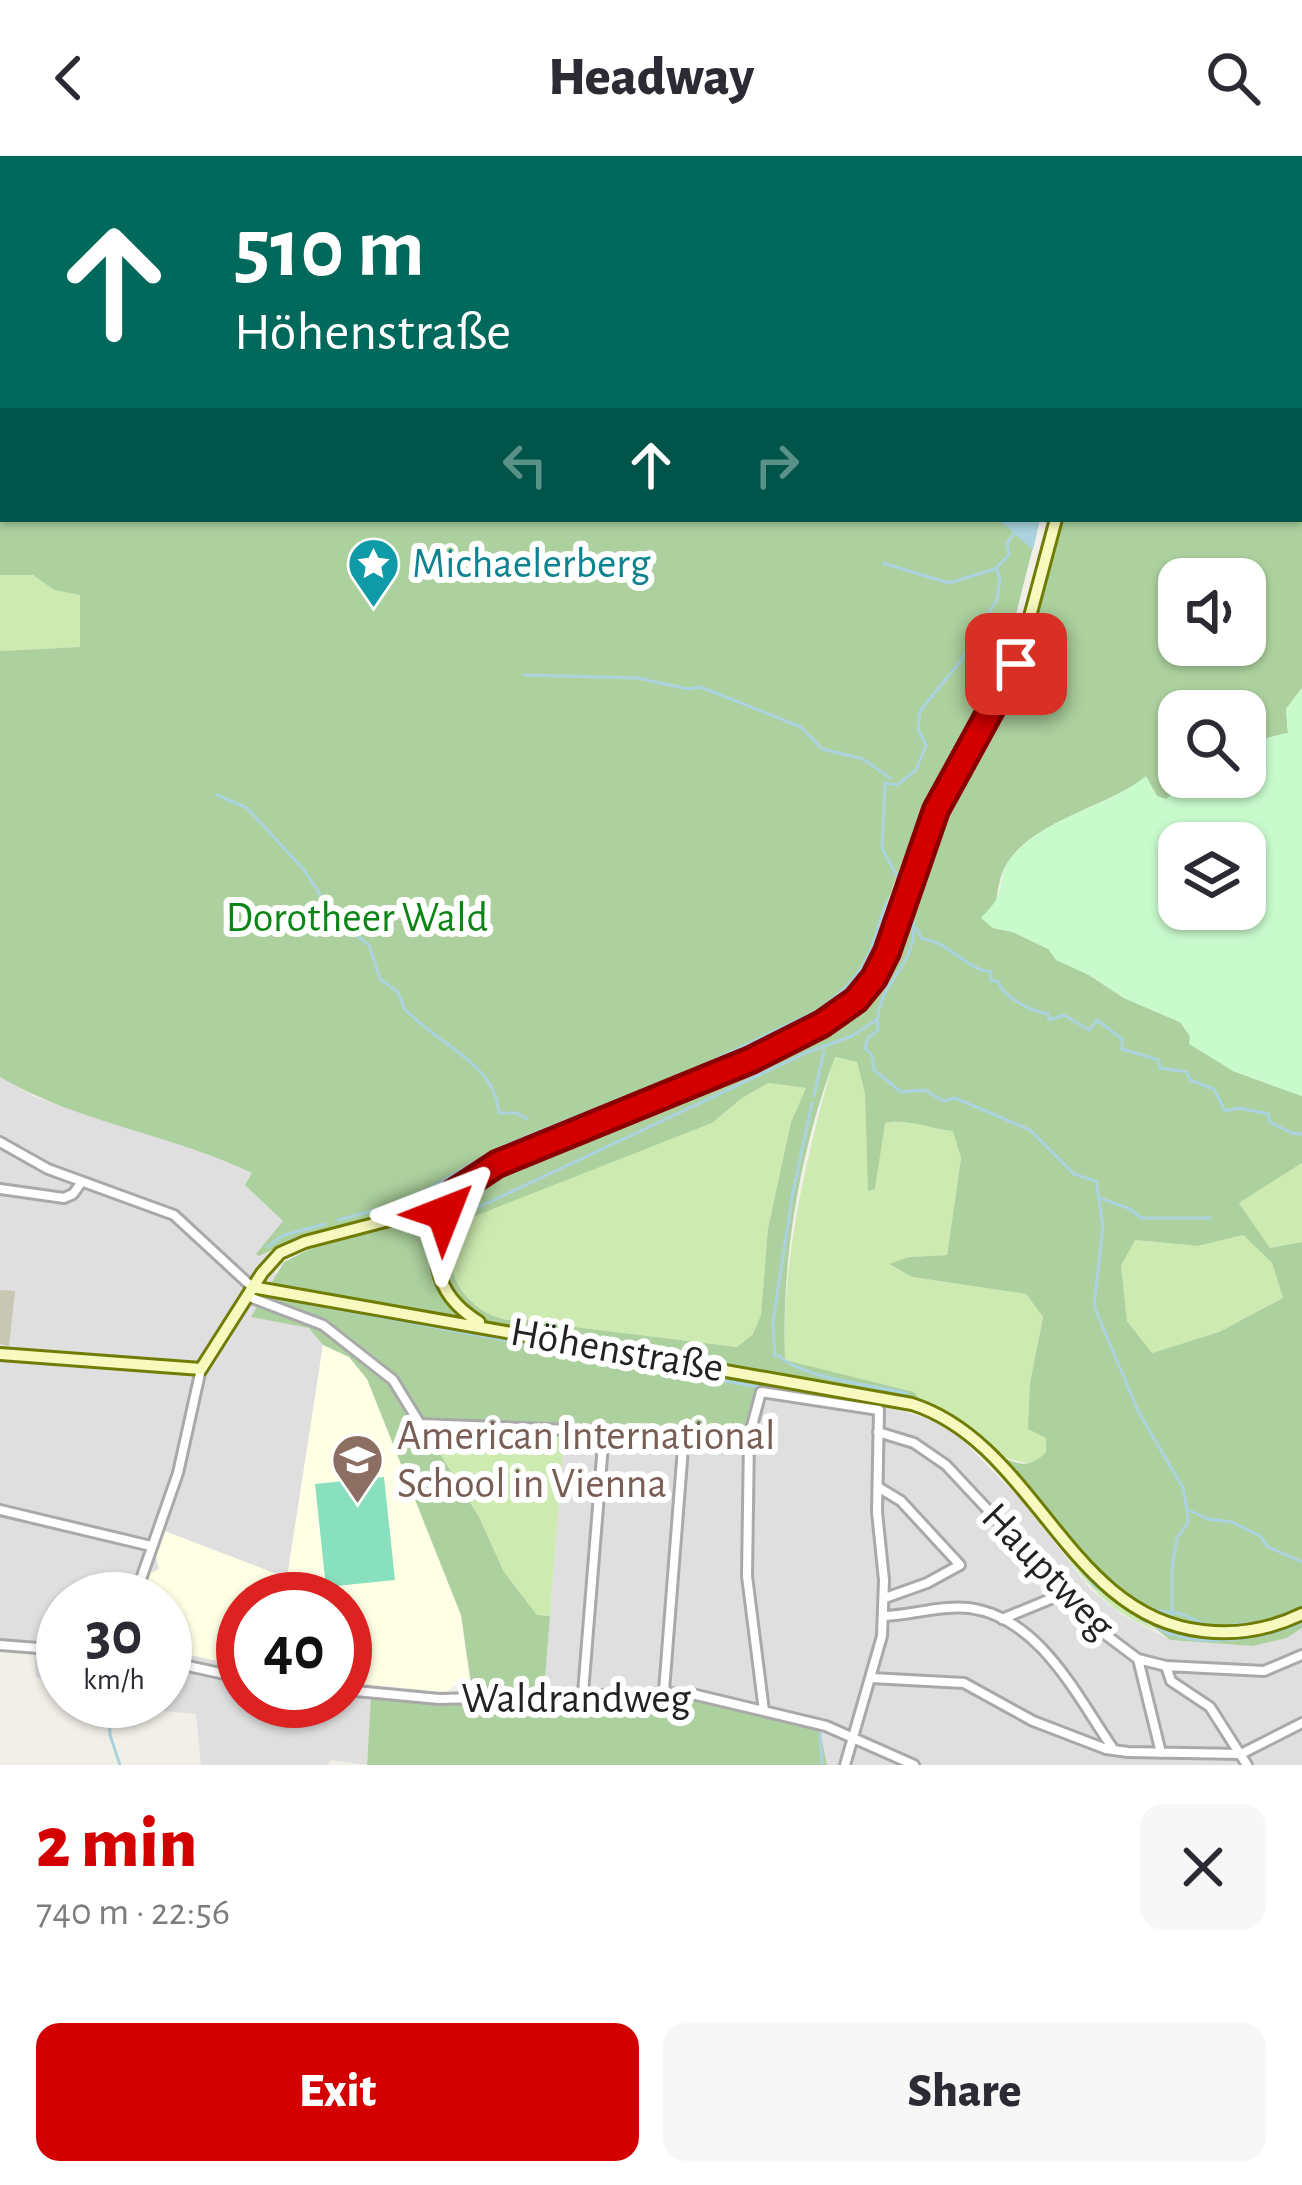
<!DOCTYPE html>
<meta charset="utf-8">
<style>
:root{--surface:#fff;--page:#f7f7f7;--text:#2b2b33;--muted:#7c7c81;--accent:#d40000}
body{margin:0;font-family:"Alegreya Sans",sans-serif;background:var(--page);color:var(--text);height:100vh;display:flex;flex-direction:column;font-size:45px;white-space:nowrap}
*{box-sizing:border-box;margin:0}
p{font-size:39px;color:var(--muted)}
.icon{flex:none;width:66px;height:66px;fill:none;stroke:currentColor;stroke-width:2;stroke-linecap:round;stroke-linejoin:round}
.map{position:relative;height:1609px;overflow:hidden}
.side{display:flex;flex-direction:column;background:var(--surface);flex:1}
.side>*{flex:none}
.banner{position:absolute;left:0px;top:0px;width:1302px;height:366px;box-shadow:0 3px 9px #0004;background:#00695c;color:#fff;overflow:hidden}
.buttons{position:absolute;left:1158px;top:402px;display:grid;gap:24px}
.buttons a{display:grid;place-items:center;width:108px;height:108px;border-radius:24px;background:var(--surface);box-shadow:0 3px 9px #0004;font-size:60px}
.speed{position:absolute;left:36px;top:1416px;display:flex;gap:24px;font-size:60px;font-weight:700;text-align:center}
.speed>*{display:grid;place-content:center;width:156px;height:156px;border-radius:50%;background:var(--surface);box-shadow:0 3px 9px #0004;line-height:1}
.speed small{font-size:30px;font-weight:400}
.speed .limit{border:18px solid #d22;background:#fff;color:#111}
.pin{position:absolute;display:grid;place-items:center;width:102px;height:102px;color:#fff;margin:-51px;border-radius:24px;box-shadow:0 6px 18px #0006}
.me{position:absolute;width:132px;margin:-66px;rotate:45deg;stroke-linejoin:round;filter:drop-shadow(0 0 9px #0008)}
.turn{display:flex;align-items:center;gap:42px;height:252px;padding:0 36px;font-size:54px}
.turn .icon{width:156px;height:156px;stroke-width:2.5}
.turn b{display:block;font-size:84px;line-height:102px}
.lanes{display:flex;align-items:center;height:114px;padding:0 36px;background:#0003;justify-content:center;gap:60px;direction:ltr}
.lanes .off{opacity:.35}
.round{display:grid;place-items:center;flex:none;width:126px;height:126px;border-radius:24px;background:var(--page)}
.summary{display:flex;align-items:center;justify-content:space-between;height:204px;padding:0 36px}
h1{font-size:72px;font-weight:800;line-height:90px;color:var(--accent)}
.button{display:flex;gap:24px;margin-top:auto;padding:24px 36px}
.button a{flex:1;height:138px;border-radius:24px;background:var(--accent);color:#fff;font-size:48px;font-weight:800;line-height:138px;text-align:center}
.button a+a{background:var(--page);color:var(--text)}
header{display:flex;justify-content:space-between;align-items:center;height:156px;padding:0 36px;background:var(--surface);font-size:54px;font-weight:800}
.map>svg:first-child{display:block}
</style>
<header><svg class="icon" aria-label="back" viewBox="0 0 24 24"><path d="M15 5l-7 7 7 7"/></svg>Headway<svg class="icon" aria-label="search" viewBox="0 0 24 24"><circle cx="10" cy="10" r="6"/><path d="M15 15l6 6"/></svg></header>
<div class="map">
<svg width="1302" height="1609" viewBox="0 0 1302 1609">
<rect width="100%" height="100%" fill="#f2efe9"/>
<path fill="#e0dfdf" d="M934,0H1275L1277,3H934Z
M0,921L35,941L206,994L253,1017L246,1029L284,1065L259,1100L275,1094L284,1106L275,1116L323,1189L287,1423L160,1407L159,1414L151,1417L142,1443H63V1531L36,1521L34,1496L0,1493Z
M762,1240L890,1251L931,1264L958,1280L1021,1344L1091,1434L1121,1458L1170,1484L1253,1490L1287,1482L1302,1472V1609H827L820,1573L761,1559L680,1540L547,1543L544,1536L564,1277Z
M165,1493L211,1504L219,1502L243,1511V1545H345V1526L372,1530L367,1609L331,1604L327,1609H201L196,1558L107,1550V1545H165Z"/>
<path fill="#ffffe5" d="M323,1189L349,1201L367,1223L461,1459L470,1530L455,1529L446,1536L345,1526V1443H243V1511L165,1493V1443H142L151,1417L159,1413L156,1400L165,1375L287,1422Z"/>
<path fill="#c7c7b4" d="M0,1134L15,1135L9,1190L0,1188Z"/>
<path fill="#cdebb0" d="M1048,363H1052L1014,502L923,673L880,802L878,798L926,659L1017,486Z
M0,419H33L54,434L81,439L80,491L0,495Z
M834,901L857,906L865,938L869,1034L875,1033L884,967C905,962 932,973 954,975L961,1002L947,1099L909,1101L890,1109L912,1121L1026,1138L1043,1161L1030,1227L1046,1282V1296L1033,1309L999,1300L1106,1435L1156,1474C1108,1457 1085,1425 1055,1386C1015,1336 966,1262 897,1253C883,1251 868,1256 852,1253C823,1248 792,1240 762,1240L770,1216L918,1241L914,1236L785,1205C781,1101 807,1001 834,901Z
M768,927L806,932L791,966L768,1072L761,1160L753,1178L737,1191L541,1167C523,1161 516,1166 503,1163C460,1153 430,1096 465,1063L712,967L742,942Z
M1302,1007V1086L1270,1092L1239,1047Z
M1243,1079L1272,1107L1283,1142L1219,1176L1152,1197L1127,1165L1120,1110L1135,1084L1198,1090Z
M427,1271L564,1277L550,1460L537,1459L504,1416L479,1361L426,1275Z"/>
<path fill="#add19e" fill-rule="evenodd" d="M75,0H894L98,3Z
M1302,27V532L1286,553L1288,577L1259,584L1245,596V555H1179L1181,631L1166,644L1157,640L1146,621C1106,652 1025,666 1003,715C996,732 996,753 993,772L1013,776L1049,793L1124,842L1180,866L1190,880L1233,915L1302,940V1007L1239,1047L1270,1092L1302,1086V1472L1287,1482L1253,1490L1170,1484L1098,1427L998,1300C1020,1308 1028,1314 1046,1296V1282L1028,1273L1030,1227L1043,1161L1026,1138L912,1121L889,1108L909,1101L947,1099L961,1002L953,975C932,973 905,962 885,967L875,1033L868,1035L865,938L857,906L835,901C800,995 781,1104 785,1204L914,1236L919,1242L771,1216L751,1284L428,1271L426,1275L479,1361L504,1416L537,1459L550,1460L544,1536L547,1543L680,1540L820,1574L827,1609H367L371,1541L474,1547L461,1459L367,1223L349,1201L323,1189L309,1172L251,1161L284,1106L308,1094L424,1061L517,1011L767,905L833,869L870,838L891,804L940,663L1025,506L1063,363H1299ZM1179,423H1245V489H1179ZM768,927L806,932L791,966L768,1072L761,1159L753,1178L737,1191L542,1167C523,1161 516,1166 503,1163C460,1153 430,1096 465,1064L712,967L742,942ZM1243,1079L1272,1107L1283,1142L1219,1176L1152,1197L1127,1165L1121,1110L1135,1084L1198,1090Z
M0,153L3,363H1040L1007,494L915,671L870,793L878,805C856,842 823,858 785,878L489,1005L439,1037L396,1057L289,1086L259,1100L256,1098L283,1065L245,1029L252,1017C171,978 78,967 0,921V495L80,491V439L54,434L33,419H0Z"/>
<path fill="#c8facc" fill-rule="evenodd" d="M1302,532V940L1233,915L1189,888L1190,880L1180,866L1124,842L1093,821L1056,804L1048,793L1013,776L993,772L981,762C986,756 996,747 998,739C1003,727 1001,715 1010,703C1044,660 1104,654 1146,620L1157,640L1166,643L1181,631L1178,613L1179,621H1245V596L1259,584L1288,577L1286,553ZM1179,687H1245V753H1179Z"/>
<path fill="#88e0be" d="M375,1288L377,1305L346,1308L343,1290Z
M384,1321L395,1424L326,1431L315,1328Z"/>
<path fill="#aad3df" d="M1000,363H1040L1033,394L1002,367Z"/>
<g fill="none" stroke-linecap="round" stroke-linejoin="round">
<path stroke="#aad3df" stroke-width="3" d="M142,0L156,3
M865,3L882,0
M883,407L949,427L995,413
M524,519L638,522L688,533L701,531L801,571L822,593L863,603L890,622
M217,639L247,652L305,715L336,764L369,789L380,823L398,836L404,852C437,889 494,905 499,957H517L527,963
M898,722L882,692L885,627L897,629L916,614L926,589L918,573L920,555L960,506L997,443L1000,423L996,412L1009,399L1007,388L1014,377
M911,751C927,813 872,821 878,874L868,882L865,892L872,899L874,914L901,936L925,934L943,945L955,942L1030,974L1074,1018L1096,1025L1103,1070L1094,1150L1138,1255L1183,1332L1187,1354L1188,1367L1177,1382L1172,1412V1458
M917,773L922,783C949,785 965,813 991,816V825H998C1003,842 1032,855 1048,858L1049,864L1064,859L1089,874L1097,864L1122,883V893L1159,904L1160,912L1187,916L1190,924L1214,933L1225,955L1239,952L1268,958L1270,966L1292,977L1302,978
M819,853C868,818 869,799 887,744
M814,940L824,894
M513,986L697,912L816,855
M485,999L511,987
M1100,1042L1130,1053L1141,1062H1210
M479,1051L808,896L852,880L876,864
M338,1064L408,1045L483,1001
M267,1091L284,1079L325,1068
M272,1141L758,1231
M778,1199C802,1222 871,1229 906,1237
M775,1201L773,1165L793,1036L812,947
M765,1229L873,1247
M749,1266L758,1228
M1002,1318L1046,1370
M1189,1354L1208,1363L1232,1366L1260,1380L1268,1391L1302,1406
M1067,1396L1094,1429L1146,1466
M1152,1454L1182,1458L1209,1470H1228L1270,1465L1302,1451
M1158,1472L1171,1479
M1171,1477C1202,1492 1270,1482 1302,1466
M109,1545L110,1579L120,1609
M820,1577L822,1609"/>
<defs>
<path id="street" d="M49,0L66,3
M1057,0V3
M939,3V0
M0,986L48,1013L174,1059L252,1131
M0,1033L64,1042L73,1038L81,1027
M247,1140L323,1169L393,1224L420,1268L749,1281
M878,1276L914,1287L946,1309L1102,1476L1138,1503L1166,1510L1264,1515L1302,1499
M878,1331L901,1345L960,1409L927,1427L885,1442
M0,1354L151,1390
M134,1443L178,1317L201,1213
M884,1460C911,1459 942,1449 969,1452C1040,1461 1077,1541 1114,1594
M1002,1463L1065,1437
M0,1489L63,1494
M1138,1503L1161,1597
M165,1505L243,1522
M1166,1510L1171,1525L1210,1551L1247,1609
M871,1522L964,1527L1033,1565L1106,1593L1128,1596L1241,1598L1302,1567
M345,1534L439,1543L688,1537L826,1570L914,1609
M664,1535L684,1279
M583,1537L604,1276
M764,1555L747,1420L749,1281L761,1236L879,1254
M845,1609L882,1480L884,1424L877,1356L879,1254"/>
<path id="secondary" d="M1285,0H1289
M1299,20L1302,19
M453,1037C432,1088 424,1132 479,1166
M252,1131L912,1248C1036,1288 1067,1460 1203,1475C1237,1479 1271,1473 1302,1458
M0,1198L201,1213L262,1117L280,1097L305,1086L416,1057L497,1008L709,923L804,878L856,844L874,822L887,796L936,654L1020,498L1056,363"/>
</defs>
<use href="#street" stroke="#a9a9a9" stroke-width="14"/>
<use href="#secondary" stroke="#707d05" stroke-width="16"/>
<use href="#street" stroke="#fff" stroke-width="8"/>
<use href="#secondary" stroke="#f7fabf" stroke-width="10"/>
</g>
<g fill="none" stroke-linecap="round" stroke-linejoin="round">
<defs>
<path id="route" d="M444,1057L453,1037L497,1008L751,904L822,868L856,844L874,822L887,796L936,654L1016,508"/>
</defs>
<use href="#route" stroke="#8a0000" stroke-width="30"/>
<use href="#route" stroke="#d40000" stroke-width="21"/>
</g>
<defs>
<symbol id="sight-pin" viewBox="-11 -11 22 30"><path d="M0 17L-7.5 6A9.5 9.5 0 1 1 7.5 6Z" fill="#0f9aa8" stroke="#fff"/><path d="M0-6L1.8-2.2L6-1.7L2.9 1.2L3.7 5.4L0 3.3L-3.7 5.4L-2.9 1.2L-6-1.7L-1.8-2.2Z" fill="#fff"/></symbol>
<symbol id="school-pin" viewBox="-11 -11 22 30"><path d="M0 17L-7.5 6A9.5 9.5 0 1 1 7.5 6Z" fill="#8d6e63" stroke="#fff"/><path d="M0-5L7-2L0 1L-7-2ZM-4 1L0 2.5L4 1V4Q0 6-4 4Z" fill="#fff"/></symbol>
</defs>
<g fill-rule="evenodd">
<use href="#sight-pin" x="344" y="378" width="59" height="81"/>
<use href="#school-pin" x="328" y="1274" width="59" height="81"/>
</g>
<g text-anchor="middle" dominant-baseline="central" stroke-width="12" stroke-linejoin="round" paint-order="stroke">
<g font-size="42" fill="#0d838f" stroke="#fff" text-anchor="start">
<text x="412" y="408">Michaelerberg</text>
</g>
<g font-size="42" fill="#0c8416" stroke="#fff">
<text x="357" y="762">Dorotheer Wald</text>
</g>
<g font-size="42" fill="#222" stroke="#fff">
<text transform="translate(617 1194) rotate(10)">Höhenstraße</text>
<text transform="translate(1048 1415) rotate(46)">Hauptweg</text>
<text x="576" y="1543">Waldrandweg</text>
</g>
<g font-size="42" fill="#785e54" stroke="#fff" text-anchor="start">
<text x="397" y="1280">American International<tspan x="397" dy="48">School in Vienna</tspan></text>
</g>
</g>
</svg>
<div class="buttons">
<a><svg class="icon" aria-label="sound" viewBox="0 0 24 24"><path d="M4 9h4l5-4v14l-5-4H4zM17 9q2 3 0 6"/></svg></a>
<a><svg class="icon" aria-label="search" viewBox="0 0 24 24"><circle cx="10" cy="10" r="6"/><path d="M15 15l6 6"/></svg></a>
<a><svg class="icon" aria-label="layers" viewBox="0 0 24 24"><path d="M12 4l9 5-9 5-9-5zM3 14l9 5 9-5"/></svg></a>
</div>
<div class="speed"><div>30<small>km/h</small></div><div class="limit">40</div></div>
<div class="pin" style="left:1016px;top:508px;background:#d93025"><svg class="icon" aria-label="arrive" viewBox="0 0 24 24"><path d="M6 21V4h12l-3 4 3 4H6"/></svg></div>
<svg class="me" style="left:444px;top:1057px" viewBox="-20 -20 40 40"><path d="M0-17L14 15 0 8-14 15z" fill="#d40000" stroke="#fff" stroke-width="4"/></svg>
<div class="banner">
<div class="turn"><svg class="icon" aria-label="ahead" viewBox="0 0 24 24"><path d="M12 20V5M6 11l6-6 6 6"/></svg><div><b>510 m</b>Höhenstraße</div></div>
<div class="lanes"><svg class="icon off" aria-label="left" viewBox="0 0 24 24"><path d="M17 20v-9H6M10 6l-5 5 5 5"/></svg><svg class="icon" aria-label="ahead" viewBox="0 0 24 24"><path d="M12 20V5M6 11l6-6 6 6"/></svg><svg class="icon off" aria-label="right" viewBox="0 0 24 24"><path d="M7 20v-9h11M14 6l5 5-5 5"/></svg></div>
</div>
</div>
<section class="side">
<div class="summary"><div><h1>2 min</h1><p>740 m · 22:56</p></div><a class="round"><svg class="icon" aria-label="close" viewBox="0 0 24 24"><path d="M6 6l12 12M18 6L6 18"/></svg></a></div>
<div class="button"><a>Exit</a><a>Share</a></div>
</section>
